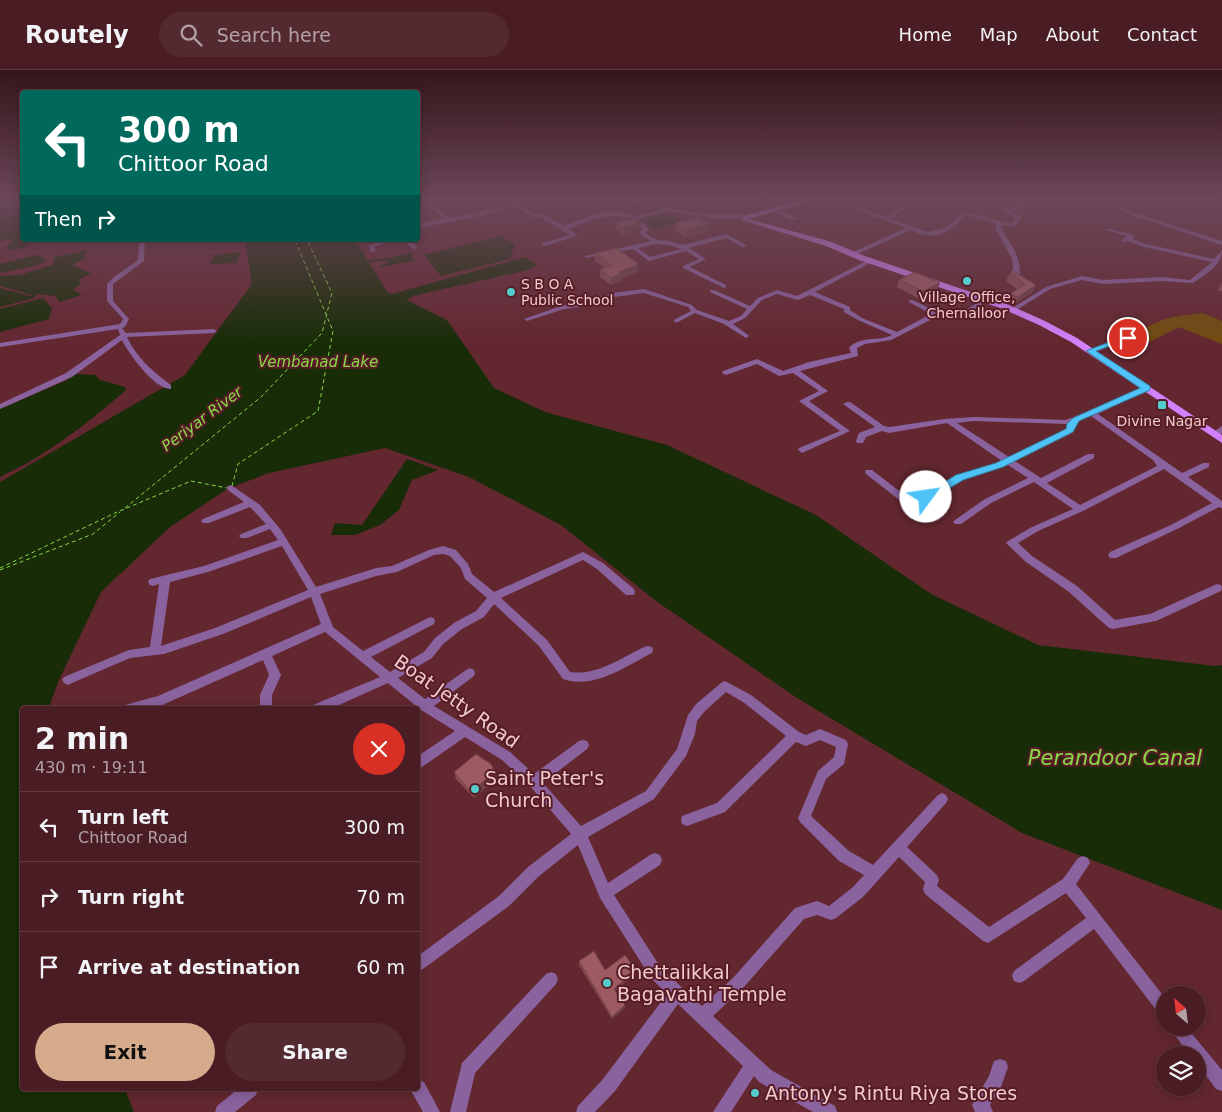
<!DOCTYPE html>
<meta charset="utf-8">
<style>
:root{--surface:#4a1d24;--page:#542a31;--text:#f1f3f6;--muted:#b2a2a6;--line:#613b41;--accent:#d6ab8b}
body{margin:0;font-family:"DejaVu Sans",sans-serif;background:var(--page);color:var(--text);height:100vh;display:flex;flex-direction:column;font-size:19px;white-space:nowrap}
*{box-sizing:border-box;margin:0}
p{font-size:16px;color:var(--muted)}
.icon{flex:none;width:28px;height:28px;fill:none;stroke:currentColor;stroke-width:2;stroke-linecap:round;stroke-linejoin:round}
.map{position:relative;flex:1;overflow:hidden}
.sheet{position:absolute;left:20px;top:636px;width:400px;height:385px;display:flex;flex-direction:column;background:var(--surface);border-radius:5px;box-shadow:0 2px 12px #0003,0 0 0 1px var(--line)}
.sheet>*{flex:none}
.top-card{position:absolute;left:20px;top:20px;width:400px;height:152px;border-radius:5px;box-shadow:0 2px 12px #0003,0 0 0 1px var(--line);background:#00695c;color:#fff;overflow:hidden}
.needle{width:32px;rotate:332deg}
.fabs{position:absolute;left:1156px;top:916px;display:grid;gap:10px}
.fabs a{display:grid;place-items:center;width:50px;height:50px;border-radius:50%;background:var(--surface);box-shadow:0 2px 12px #0003,0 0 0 1px var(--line);font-size:25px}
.pin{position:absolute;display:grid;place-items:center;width:42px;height:42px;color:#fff;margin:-21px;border:2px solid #fff;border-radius:50%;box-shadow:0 1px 5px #0007}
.me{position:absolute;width:55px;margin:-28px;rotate:59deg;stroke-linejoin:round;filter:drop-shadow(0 0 4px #0008)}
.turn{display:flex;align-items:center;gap:18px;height:105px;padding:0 15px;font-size:22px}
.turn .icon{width:65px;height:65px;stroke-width:2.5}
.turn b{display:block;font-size:35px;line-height:42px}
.then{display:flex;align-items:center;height:48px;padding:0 15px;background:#0003;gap:10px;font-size:19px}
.round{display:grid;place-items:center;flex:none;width:52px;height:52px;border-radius:26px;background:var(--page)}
.headline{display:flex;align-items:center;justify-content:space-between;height:85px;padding:0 15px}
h1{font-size:30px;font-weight:800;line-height:38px}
.action{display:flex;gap:10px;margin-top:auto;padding:10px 15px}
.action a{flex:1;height:58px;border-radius:30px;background:var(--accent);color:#111;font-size:20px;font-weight:800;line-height:58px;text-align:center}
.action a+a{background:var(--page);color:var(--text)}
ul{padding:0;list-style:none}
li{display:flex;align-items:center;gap:15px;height:70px;padding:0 15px;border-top:1px solid var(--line)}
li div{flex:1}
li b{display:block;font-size:19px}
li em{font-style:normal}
header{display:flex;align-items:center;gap:30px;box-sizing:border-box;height:70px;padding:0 25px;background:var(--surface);border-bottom:1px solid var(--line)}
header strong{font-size:24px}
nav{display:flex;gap:28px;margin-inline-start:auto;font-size:18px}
.search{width:350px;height:45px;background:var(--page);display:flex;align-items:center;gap:12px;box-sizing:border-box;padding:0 18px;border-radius:28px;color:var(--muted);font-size:19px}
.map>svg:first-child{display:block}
</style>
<header>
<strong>Routely</strong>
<div class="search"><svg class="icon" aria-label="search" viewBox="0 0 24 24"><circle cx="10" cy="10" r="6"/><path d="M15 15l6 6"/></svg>Search here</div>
<nav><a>Home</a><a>Map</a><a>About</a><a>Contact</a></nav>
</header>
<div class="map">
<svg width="1222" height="1042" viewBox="0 0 1222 1042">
<rect width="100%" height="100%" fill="#632730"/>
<path fill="#714b0f" d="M1203,243L1222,251V274L1179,257L1143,275L1131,266C1159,249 1171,246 1203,243Z"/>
<path fill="#182c07" d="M0,127H22V170H33C26,179 16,181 5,179L12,170L0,171Z
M665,143L684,152L653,159L640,149Z
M499,166L515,174L510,189L441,206L424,185Z
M245,170H355L368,190L390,188L412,182V187L415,190L378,198L391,190L369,192L387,222L392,224L525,187L538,195L528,200L413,226L407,230L447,250L494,318L545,342L667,375L816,445L931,524L1038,575L1215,596L1222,595V840L1022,763L797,628L656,531L561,455L469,407L385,378L269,403L229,418L170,457L101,522L59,610L48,639H22V1019H125L134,1042H0V412L185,305L252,214Z
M83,180L87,181L83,182L87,183L83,185L86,188L72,195L92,204L85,206L79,210L81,213L73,220L82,225L59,232L56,226L37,224L34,228L0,237V218L30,226L32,225L0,216V206L20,205L54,194L53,188L75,182L77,184Z
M241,182L237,193L210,194L214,187L209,186Z
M36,185L48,190L38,195L0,203V194Z
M43,228L52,238L49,249L0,262V239Z
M75,304L95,305L100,310L125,317L126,320C87,354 47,385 0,407V339L65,311Z
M407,389L438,400L412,410L399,440L380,455L355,465H331L335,453L362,455Z"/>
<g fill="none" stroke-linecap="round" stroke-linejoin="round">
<path stroke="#182c07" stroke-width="1" d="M458,127L473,141"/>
<path stroke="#89d846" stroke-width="1" stroke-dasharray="4 3" stroke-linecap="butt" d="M232,416L238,394L318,341L333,261L295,170
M125,438L261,327L322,263L332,223L307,170
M0,498L115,443L191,411L227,418
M0,500L93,464L120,442"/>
<path fill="#89629e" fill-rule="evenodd" d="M495,127H501L499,129L506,135L538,127H548L520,135L533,143L543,144L564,156L600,142H623L634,146L661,140L615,127H625L667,137L684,127H691L672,139L713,145H745L748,147L745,149L713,148L668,141L637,149L649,159L645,163L657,170L669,171L683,175L727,164L747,176L742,177L726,168L689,178L706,189L690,197L726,215V217L724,218L683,198V196L699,189L686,181L649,191L633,179L585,188V186L651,171L640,164L639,163L643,159L634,153L632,149C609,141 590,150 568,159L577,164V166L544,176L542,175V173L570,165L540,147H534L526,144L515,136L480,146L418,158V154L443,149L428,135L418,137V134L431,132L449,148L502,137L493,129ZM656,174L669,175L681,179L650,187L638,178Z
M822,127H830L886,147L913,129H917V131L890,149L928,162L947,157L964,141L1011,154L1016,148L1006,143L1007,140L983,132V130L1011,138L1028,127H1034L1025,135L1012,142L1022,147L1014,157L1001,155C1004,166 1012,174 1016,184C1020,192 1020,201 1020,209L1024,212L1021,214L1014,210L1012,189L997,162L995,153L965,145C957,156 942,168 927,165C922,165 916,162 911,160L853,186L851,185V183L906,158Z
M1091,127H1099L1138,144L1222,171V175L1134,146Z
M773,139H777L797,149L792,150L773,141Z
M1106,158L1134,165L1135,166L1132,169L1146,174L1214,189L1222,180C1222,196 1204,205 1193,213L1162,211L1103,214L1082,210L1050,219L1015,241H1011V239L1046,217L1082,206L1103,210L1162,207L1190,210L1212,192L1144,177L1128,171L1122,172V170L1127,166L1106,160Z
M139,170H145L144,191L113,214V231L129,249L125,257L122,258L126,263L214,259L217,261L214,263L127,267C136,287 153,302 171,315V319C155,320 128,283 122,270L72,307L0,339V334L66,303L120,265L118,259L0,277V273L120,254L123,249L107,231V214L114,207L138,190Z
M385,170H394L374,177L376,181L371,182L369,175Z
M403,170H409L418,178L413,179Z
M870,189L873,191L872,192L815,222L850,237V240L862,248L897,262L931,244L909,232V230H913L937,242L957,245L984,229L989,230L960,248L940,245L891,270L865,274L857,278L858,286L800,301L828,321L809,331L850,361L802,383L798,380L799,378L840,361L799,331L819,321L793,303L779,306L757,294L726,305L722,303L723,301L757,289L783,301L809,292L851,283L849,278C861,265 878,272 892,265L858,250L844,242V239L810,225L798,230L777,224L762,230L745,248L733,254L748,265L749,266L746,268L724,254L695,243L678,252H674V250L691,241L688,237L644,223L614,227L580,237L564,239L527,251L524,249L561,236L579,233L613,223L644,219L692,235L697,240L729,251L741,246L747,239L710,222V220H714L750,236L758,228L777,220L797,226Z
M1126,266L1131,267L1093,283L1086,281Z
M1144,316H1147L1151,318L1098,344L1182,403L1203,393H1209V397L1188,407L1222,431V438L1219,437L1177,459L1116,488H1110L1108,485L1110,482L1171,455L1212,433L1164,399L1083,441L1038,461L1018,473L1032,486L1077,516L1115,550L1150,544L1217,514L1221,515L1222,518L1221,521L1156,551L1113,559L1109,558L1069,522L1026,492L1006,473L1008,471L1032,457L1073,439L1034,412L991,433L961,454H955L953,452L955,450L985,429L1028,408L1008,395L963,410L929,429L913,436H907L866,404L865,402L866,400H872L911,430L957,406L1002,391L947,353L889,363L882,361L866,367L863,373H857L856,371L859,363L875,357L843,334L847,332H850L884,356L889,357L944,349L974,347L1066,350L1091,340ZM1091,346L1153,390L1157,396L1080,435L1047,413L1094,388V384H1088L1041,408L1015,391L1068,365L1073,362C1078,351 1079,350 1091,346ZM974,351L1067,354L1066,359L1062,361L1009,387L957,353Z
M1222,356V363L1218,367H1212V363Z
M231,415L260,435L281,460L316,517L376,498L392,496L429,480L443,476L456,480L468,494L472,504L494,522L583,482L603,493L634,519L635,522L634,525H626L597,499L583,490L501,528L547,570L570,602C597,606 621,588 644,577L648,576L652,577L653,580L652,583C626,596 594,620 563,609L539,576L494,534L484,547L462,559L443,574L432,588L398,608L425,629L466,600L470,598L474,600L475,603L474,606L434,636L510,682L534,704L579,671L583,670L587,671L589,675L587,679L543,713L581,756L646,721L677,679L688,645L696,634L721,613L725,611L751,625L799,662L806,665L820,659L846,670L848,674L844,694L826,709L811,746L849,781L873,795L938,725L942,723L946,725L948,729L946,733L907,777L937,805L939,810L937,816L989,857L1063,809L1078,788L1083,786L1088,788L1090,793L1076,814L1165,928V948L1160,945L1094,859L1024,911L1019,913L1014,911L1012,906L1014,901L1086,848L1066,823L988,873L983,871L925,824L923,819L925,812L899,787L863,827L836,848L831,850L817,845L804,849L743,918L713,946L771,1000L835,1036L837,1042H813L759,1012L754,1006L731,1042H713L743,996L678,934L615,1021L595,1042H576L578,1036L603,1009L667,924L651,908L600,828L578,775L538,807L509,836L423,899L418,901V886L499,826L528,797L571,764L530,716L502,690L465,667L422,697L418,698V686L455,661L421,640L388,613L330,639H311L313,635L380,607L325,562L272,586L281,605L272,625V639H260V625L269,605L263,590L160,636L149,639H123L125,635L158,626L321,554L311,527L223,564L164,584L130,588L72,613L68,615L64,613L62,610L64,607L129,580L150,577L159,514L153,516L150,515L148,512L150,509L204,496L278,470L270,459L247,468H241L239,466L241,464L266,454L250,437L209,453H203L201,451L203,449L244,432L228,420L227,418L228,416ZM282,476L308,520L215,558L161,576L170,512L208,502ZM443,484L450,486L461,498L465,509L487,528L476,541L454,553L435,568L424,582L390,602L371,587L434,554L435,551L434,548L430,547L363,581L333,557L320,524L376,506L397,502L434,485ZM726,622L743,632L786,666L717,733L682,746L681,750L682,754L687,756L725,742L796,672L806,676L820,670L836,677L834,687L818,701L798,748L800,752L839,791L864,805L853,817L829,836L817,831L795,838L733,908L702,936L661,898L614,825L660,795L662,790L660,785L655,783L650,785L608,813L588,767L654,729L686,686L695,664L697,651L704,642Z
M551,902L556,904L558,909L556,914L475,1003L466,1042H450L462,993L546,904Z
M1170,958H1187L1222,1000V1021L1216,1019L1198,995V985H1190L1173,963Z
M1000,989L1006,991L1008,997L1001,1017L990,1035L993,1042H975L972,1035L989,1006L994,991Z
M418,1010L424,1012L440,1042H423L410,1019H418Z
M238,1019H258L256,1025L235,1042H215L217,1036Z"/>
<path fill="#d380fc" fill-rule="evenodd" d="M816,127H827L748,149L832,172L865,186L1009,235L1045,251L1077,268L1222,365V373L1071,272L1039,255L1003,239L859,190L826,176L742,150L743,146Z"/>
</g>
<path fill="#874d53" d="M616,152L640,159L624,165L616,159Z
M676,153L708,161L685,168L675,160Z
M595,183L638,194V202L621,209V212L611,215L600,207V199L605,198L595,191Z
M1010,203L1036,215L1032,223L1014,234L1006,231L1010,224L1017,219L1006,211Z
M899,210L937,220L920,229L897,217Z
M1222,213V221L1218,220Z
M454,702H495L497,708L474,728L456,709Z
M579,891L605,900H636L635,903L615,921L625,938L612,949L579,895Z"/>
<path fill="#6e3f44" d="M640,152V159L624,165V158Z
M709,154L708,161L685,168L686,160Z
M638,194V202L621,209V212L611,215V208L619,202Z
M940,213L937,220L920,229L923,221Z
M1036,215L1032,223L1014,234L1018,227Z
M495,702L497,708L474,728L471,722Z
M636,900L635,903L614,922V919Z
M625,935V938L612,949V947Z"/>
<path fill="#9d5a61" stroke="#6e3f44" d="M698,147L709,154L686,160L676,153Z
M634,148L640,152L624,158L616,152Z
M617,178L638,194L619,202L621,204L611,208L600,199L612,196L595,183Z
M1012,200L1036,215L1018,227L1010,224L1025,214L1010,203Z
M915,202L940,213L923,221L899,210Z
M476,684L491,694L495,702L471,722L454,702Z
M594,881L605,900L625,885L636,900L614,919L625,935L612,947L579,891Z"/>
<linearGradient id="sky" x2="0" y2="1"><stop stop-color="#36151a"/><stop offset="0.47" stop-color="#6b4759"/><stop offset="1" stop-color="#6b4759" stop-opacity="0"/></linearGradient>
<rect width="1222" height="273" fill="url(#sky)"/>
<path fill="#4fc3f7" stroke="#337fa1" d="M1125,266L1132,268L1096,281L1150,316V320L1079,351L1073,362L1003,397L963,410L930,430H923V425L956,405L996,393L1066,359L1067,354L1073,348L1140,318L1086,281Z"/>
<g fill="#53cdcb" stroke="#571c26" stroke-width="2">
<circle cx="967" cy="211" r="5"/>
<circle cx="511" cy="222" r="5"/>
<rect x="1157" y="330" width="10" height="10" rx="2.5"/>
<circle cx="475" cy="719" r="5"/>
<circle cx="607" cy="913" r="5"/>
<circle cx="755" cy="1023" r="5"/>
</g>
<g text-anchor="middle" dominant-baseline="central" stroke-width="4" stroke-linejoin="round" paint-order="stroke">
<g font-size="14" fill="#f0cacc" stroke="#571c26">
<text x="521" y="214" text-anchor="start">S B O A<tspan x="521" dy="16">Public School</tspan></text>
<text x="967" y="227">Village Office,<tspan x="967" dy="16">Chernalloor</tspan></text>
<text x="1162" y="351">Divine Nagar</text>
</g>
<g font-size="15" font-style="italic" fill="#89d846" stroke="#571c26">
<text x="318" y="292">Vembanad Lake</text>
<text transform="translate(202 349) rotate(-37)">Periyar River</text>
</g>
<g font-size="19" fill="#f0cacc" stroke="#571c26">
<text transform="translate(457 631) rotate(35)">Boat Jetty Road</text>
</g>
<g font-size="19" fill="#f0cacc" stroke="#571c26" text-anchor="start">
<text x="485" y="708">Saint Peter's<tspan x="485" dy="22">Church</tspan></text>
<text x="617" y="902">Chettalikkal<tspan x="617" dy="22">Bagavathi Temple</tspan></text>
<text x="765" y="1023">Antony's Rintu Riya Stores</text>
</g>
<g font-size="21" font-style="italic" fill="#89d846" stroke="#571c26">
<text x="1115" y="688">Perandoor Canal</text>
</g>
</g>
</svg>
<div class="fabs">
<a><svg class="needle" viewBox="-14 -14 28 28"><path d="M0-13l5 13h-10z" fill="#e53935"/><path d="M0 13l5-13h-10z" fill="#b2a2a6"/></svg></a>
<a><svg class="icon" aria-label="layers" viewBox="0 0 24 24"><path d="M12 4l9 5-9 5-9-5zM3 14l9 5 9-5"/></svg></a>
</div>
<div class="pin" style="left:1128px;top:268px;background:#d93025"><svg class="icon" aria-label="arrive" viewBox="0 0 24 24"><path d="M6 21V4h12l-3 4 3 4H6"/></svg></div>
<svg class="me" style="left:926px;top:427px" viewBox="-20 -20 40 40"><circle r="19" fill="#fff"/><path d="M0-13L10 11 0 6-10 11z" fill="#4fc3f7"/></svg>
<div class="top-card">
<div class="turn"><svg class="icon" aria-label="left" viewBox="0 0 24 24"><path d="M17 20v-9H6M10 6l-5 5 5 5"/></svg><div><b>300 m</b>Chittoor Road</div></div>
<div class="then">Then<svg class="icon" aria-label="right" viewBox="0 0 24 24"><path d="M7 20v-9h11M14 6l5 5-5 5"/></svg></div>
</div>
<section class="sheet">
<div class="headline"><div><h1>2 min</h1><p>430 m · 19:11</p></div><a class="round" style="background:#d93025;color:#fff"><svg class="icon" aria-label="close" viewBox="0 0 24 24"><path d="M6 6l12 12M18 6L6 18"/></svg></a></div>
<ul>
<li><svg class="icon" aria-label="left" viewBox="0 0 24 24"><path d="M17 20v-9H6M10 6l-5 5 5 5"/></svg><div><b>Turn left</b><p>Chittoor Road</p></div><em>300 m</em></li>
<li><svg class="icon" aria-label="right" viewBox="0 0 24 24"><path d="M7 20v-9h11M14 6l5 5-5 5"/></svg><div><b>Turn right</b></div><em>70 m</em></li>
<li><svg class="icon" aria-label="arrive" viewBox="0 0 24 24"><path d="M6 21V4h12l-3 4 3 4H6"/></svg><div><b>Arrive at destination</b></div><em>60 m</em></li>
</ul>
<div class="action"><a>Exit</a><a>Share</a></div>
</section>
</div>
